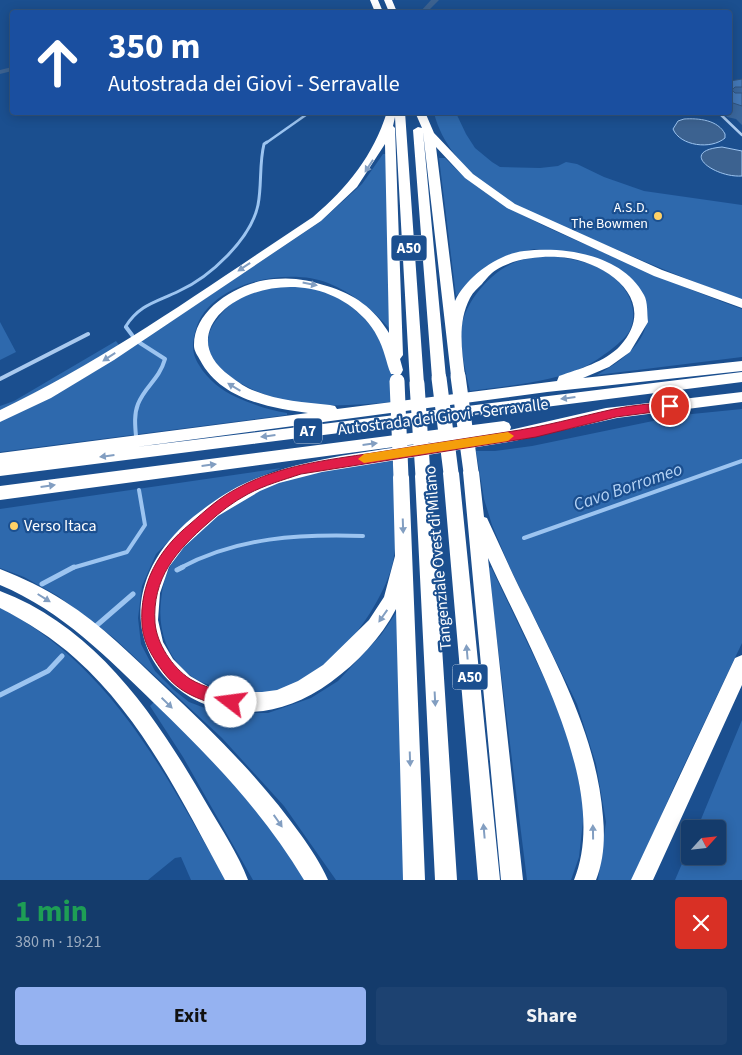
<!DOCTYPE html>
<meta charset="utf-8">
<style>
:root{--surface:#143b6b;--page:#1d4271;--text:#f1f3f6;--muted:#9dadc1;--line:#33557e;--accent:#95b2f1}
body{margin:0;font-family:"Source Sans 3",sans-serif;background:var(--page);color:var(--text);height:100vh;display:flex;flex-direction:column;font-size:19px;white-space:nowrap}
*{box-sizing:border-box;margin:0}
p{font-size:16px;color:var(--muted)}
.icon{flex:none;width:28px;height:28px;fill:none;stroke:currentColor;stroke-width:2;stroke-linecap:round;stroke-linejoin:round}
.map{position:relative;height:880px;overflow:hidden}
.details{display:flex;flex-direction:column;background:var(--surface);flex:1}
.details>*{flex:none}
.banner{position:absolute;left:10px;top:10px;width:722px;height:105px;border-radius:5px;box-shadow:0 2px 12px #0003,0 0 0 1px var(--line);background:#1a4fa0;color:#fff;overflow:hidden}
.needle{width:32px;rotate:63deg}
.controls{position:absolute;left:681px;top:820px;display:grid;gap:10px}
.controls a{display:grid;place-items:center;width:45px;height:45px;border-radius:5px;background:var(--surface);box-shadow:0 2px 12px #0003,0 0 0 1px var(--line);font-size:25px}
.pin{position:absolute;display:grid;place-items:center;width:42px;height:42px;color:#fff;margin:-21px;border:2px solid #fff;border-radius:50%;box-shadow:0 1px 5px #0007}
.me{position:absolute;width:55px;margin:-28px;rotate:285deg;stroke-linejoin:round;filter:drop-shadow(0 0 4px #0008)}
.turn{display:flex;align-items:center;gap:18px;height:105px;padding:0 15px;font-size:22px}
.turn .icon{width:65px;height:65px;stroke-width:2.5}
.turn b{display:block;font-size:35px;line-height:42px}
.round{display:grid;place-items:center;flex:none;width:52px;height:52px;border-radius:5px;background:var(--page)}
.summary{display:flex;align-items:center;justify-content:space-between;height:85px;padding:0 15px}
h1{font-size:30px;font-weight:700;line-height:38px;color:#1e9e55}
.primary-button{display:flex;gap:10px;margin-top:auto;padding:10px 15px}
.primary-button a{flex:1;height:58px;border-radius:5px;background:var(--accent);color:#111;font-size:20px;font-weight:700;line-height:58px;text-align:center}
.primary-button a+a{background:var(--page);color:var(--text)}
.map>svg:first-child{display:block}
</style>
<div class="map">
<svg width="742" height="880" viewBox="0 0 742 880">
<rect width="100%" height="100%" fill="#1b4f8f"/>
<path fill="#2e69ad" d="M434,113H456L466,134L475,148L492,162L500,167L540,168L558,166L566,162L577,164L604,177L644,191L742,205V300C687,280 634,257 580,234C549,220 513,207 486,185C461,164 442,144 434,113Z
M383,154H387L394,328H389C371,309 353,293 328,283C288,267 210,282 196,329C192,343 191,352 199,365C208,380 221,390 236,397C252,404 270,411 287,413V415L0,452V421L56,394L99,369L320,222L362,184Z
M439,158H445C488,204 544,226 601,251C648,272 694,292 742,309V357L597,375C620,362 650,342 647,311C646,305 643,299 641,293L577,253L534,249L515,253L481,272L456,296Z
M555,256C569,259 586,261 599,268C622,279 641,304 630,330C625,341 598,360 586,366C556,382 504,386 470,391C466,373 461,353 461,334C461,306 488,274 513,263C526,257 541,257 555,256Z
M272,287C285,287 301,285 314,288C345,294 378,327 389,356C394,369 393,387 393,402C354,405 317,409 279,399C250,391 190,365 213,325C219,316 227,306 236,300C246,294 261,291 272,287Z
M0,322L16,352L0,360Z
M116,341L119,345L68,377L0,410V406L14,401Z
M742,409V643L676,782L633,880H598L606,822L596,764L577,704L511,570L492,525L484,499L476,451H495L532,446L682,415Z
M392,461L394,468C395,506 402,547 386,583C358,646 295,712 221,689C207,685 194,680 184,670C165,652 158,627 161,601C162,590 164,579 169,569C190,525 253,488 298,476C329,469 361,466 392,461Z
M281,468L249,481L225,495L192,518L156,554L142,586L138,618L141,644L155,671L174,690L189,702L218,713H268L311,698L338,681L381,635L398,610L410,880H336L284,806L222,738L114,638L58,596L24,577L0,568V509Z
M491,567L558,707L574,754L584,812L579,857L571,880H527L488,568Z
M0,607C115,669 163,772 226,880H191L181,857L175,858L148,880H0Z
M154,702L220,765L312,880H253L183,757L150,706Z
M742,720V880H675L690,845V856H718V829H697Z"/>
<path fill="#3c6290" stroke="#9cc4f0" d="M684,119C699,118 718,120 725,134V138C711,150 680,146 673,129L678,121Z
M722,147L742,151V176C715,178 677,151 722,147Z"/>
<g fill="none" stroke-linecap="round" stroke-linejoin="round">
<path stroke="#9cc4f0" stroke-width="2.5" d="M266,143L310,112"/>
<path stroke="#9cc4f0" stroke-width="3" d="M127,328L126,326C140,304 157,302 179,291C210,277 251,239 258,205C262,185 259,164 264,144L267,142"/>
<path stroke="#9cc4f0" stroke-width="4" d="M126,327L132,335
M136,436C135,425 134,414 138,404C145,386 159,380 165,359L140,343
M524,538L742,461
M72,568L127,552L145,525L139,490
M180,568C238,537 299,534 363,536"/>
<path stroke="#9cc4f0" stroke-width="5" d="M177,570L183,567
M42,584L74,567
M96,626L133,594
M0,695L48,671L62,656"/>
<path fill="#3c6290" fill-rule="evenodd" d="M431,0H439L427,12H420Z
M12,67V71L0,74V70Z"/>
<path stroke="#a9c9ee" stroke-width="2.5" d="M718,112L742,135"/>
<path stroke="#a9c9ee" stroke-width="4" d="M0,379L88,334"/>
<path fill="#fff" fill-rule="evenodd" d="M370,0H378L383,12H375Z
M384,0H392L397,12H389Z
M387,112H405L424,384L422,388L417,389L412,388L410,384L395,117L393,126L395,128L403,355L400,359L403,370L401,374H391C388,368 387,362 385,356C381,342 375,330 365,319C293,242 154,321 230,376C238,382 246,388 255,391C279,401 305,402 330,405L335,406L337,409L557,381L559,376C579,369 605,362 620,346C662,299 603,259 558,257C538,256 513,259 496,270C491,273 486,279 482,284C478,288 473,292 470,298C457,323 462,350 465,376L463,380H453L451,376L423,132L446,378L444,382H434L432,378L413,130L418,127L422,128L415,112H425L434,133L473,174L515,204L662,270L742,299V308L654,276L507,208L465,178L436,147L455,301C466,277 498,254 524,251C565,246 623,255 644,295C648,302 647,314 648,322L630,352L609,367L583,378L742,361V371L547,392L136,447L742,372V382L0,476V453L308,413C269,408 220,399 200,360C198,356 194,351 194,346C193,308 241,281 274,279C293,277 309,280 327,286C354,294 374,308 389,333L385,144L357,187L321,221L114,360L51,398L0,422V410C111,357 211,284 313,217C348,187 373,156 387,112Z
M742,392V402L617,418L514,441L322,472L279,483L260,491L218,516L184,547L169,567L160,593L158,620L163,642L173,659L190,676L209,687L232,692H262L277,690L298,681L323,665L369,620L384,597L395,556L393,477L395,473L401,471L407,473L409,477L425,880H403L396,609C381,638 357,663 331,682C202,777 62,626 193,517C211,503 229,490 250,481C307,457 370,452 431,442L0,500V486L504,421L509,423L511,427L510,430L606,408Z
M471,466L476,468L479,472L484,517L487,518C501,548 514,578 529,607C562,675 597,740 603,817C605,838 604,860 596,880H574C612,786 526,643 488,558L523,880H501L463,472L466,468Z
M451,467L456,469L459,473L500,880H478L443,473L446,469Z
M423,470L429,472L431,476L457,880H435L415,476L417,472Z
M0,569C23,578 44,588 64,601C102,625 133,657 165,687C214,733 262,780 301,835C311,849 321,864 328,880H304C264,813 211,758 155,704C108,658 62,611 0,585Z
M0,591C98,628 158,719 208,806C222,830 238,854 248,880H225C183,803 143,719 76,659C53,638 27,622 0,608Z
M742,655V685L653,880H631L735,658Z"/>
<path stroke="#fff" stroke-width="15" d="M458,376L471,472
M439,378L451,473
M397,381L401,477
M417,384L423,476"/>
</g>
<path fill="#3a679d" d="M742,79V125L736,119L727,117L723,112H730V81Z"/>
<path fill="#4478b7" stroke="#305480" d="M742,79V87H735L732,90L735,93H742V106L733,103L730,100V97H732L730,95V93H733L730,90V81Z"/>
<defs><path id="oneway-solid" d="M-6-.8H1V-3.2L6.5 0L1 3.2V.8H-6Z" transform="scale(1.25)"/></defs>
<g fill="#829ec1">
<use href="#oneway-solid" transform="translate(369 166) rotate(123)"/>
<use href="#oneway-solid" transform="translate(244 267) rotate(146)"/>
<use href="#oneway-solid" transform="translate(310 284) rotate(11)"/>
<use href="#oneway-solid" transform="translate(109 357) rotate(147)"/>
<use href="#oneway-solid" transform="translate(234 387) rotate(-149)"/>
<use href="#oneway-solid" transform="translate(568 398) rotate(173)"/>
<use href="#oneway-solid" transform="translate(268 436) rotate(173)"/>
<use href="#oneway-solid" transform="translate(370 444) rotate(-7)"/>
<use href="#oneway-solid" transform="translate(107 456) rotate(173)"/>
<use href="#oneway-solid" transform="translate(209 465) rotate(-7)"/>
<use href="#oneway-solid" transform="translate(48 486) rotate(-8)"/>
<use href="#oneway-solid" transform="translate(403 526) rotate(88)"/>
<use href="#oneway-solid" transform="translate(44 598) rotate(32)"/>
<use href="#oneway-solid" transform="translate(383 616) rotate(125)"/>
<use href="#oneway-solid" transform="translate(467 652) rotate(-95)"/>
<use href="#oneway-solid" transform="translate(435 699) rotate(87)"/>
<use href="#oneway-solid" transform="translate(167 703) rotate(44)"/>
<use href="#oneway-solid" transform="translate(410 759) rotate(88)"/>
<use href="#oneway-solid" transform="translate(278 821) rotate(55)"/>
<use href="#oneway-solid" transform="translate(484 831) rotate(-95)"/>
<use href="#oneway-solid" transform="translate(593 832) rotate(-91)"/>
</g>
<path fill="#e11d48" stroke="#92132f" d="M670,402L675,406L670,410L616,417L536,437L301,474C283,480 265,485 248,494C233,502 220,512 208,523C176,551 152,578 155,623C157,644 172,667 190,679C205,688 221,690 236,697L238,702L236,707L231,709C195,698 176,694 155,660C148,649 143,638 142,625C139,584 159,549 190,524C205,511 220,497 238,488C280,465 327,460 373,453C417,446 462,439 507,432C543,427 578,417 614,409C632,405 651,404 670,402Z"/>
<path fill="#f59e0b" d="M508,432L514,436L508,441L364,463L358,459L364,454Z"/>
<g fill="#ffd166" stroke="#1b4f8f" stroke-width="2">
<circle cx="658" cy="216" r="5"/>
<circle cx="14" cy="526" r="5"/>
</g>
<g text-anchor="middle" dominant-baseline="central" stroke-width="4.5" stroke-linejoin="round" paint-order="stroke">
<g font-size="14" fill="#fff" stroke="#1b4f8f" text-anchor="end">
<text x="648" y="208">A.S.D.<tspan x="648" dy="16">The Bowmen</tspan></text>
</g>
<g fill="#1b4f8f" stroke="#bbcadd" stroke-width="1">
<rect x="391.5" y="235.5" width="35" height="25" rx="4"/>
<rect x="294" y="418.5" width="28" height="25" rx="4"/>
<rect x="452.5" y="664.5" width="35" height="25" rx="4"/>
</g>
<g font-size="15" font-weight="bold" fill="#fff">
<text x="409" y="248">A50</text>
<text x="308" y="431">A7</text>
<text x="470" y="677">A50</text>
</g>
<g font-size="16" fill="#fff" stroke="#1b4f8f">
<text transform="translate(443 417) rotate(-7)">Autostrada dei Giovi - Serravalle</text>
<text transform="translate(438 558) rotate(-95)">Tangenziale Ovest di Milano</text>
</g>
<g font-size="16" fill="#fff" stroke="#1b4f8f" text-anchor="start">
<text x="24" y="526">Verso Itaca</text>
</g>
<g font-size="18" font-style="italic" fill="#b5d3f5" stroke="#1b4f8f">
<text transform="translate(628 487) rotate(-19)">Cavo Borromeo</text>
</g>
</g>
</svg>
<div class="controls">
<a><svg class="needle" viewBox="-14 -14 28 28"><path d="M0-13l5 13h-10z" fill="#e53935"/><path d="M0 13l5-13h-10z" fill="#9dadc1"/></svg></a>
</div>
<div class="pin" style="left:670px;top:406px;background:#d93025"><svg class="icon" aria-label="arrive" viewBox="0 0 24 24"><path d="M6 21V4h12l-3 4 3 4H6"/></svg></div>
<svg class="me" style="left:231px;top:702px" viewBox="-20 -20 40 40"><circle r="19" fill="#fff"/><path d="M0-13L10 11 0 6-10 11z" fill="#e11d48"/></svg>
<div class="banner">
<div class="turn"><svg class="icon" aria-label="ahead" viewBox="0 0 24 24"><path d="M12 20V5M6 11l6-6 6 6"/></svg><div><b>350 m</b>Autostrada dei Giovi - Serravalle</div></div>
</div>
</div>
<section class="details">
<div class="summary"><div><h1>1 min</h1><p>380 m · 19:21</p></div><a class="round" style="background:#d93025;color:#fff"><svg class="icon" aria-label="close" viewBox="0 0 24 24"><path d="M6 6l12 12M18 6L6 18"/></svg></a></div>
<div class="primary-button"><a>Exit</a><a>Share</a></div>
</section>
